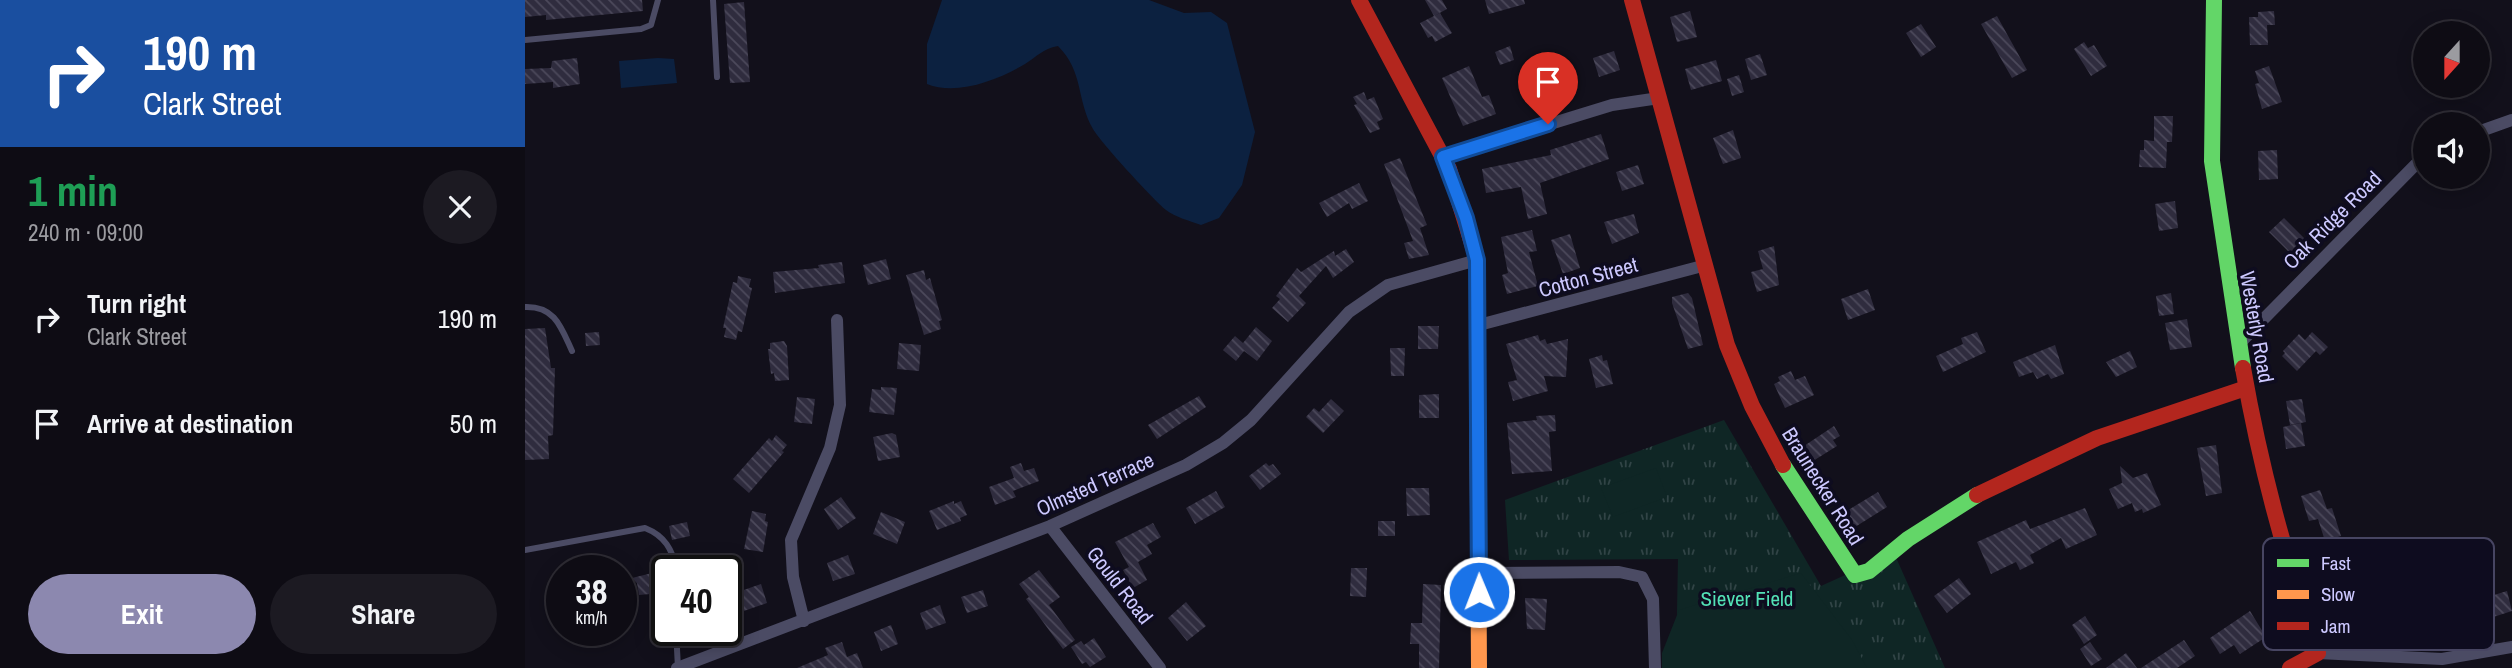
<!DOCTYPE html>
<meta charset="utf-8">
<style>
:root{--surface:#0e0c14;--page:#1c1a22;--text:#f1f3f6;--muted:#9b9ba0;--line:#2e2c34;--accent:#8c88af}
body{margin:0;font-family:"Archivo Narrow",sans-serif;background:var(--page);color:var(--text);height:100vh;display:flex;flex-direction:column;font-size:26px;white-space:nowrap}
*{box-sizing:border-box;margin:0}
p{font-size:23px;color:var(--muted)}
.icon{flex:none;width:38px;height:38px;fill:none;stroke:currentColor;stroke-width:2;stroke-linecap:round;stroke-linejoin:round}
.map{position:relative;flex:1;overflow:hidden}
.drawer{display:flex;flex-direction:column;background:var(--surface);width:525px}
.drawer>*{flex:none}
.top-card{background:#1a4fa0;color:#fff;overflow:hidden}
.needle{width:46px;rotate:201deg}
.controls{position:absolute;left:1888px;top:21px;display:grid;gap:14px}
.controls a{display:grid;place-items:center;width:77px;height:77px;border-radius:50%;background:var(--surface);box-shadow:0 4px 18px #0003,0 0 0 2px var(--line);font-size:35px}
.speed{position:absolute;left:21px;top:555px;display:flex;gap:14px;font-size:35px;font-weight:700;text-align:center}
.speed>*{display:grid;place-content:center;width:91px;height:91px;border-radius:50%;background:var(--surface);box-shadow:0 4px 18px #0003,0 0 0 2px var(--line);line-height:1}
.speed small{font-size:18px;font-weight:400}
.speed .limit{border:4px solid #111;border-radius:10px;background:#fff;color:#111}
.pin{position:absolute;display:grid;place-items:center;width:60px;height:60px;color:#fff;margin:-72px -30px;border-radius:50% 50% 50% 0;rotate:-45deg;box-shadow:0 0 7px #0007}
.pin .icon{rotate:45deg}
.me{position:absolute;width:77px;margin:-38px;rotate:359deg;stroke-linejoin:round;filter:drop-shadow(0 0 5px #0008)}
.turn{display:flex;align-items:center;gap:24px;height:147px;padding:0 28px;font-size:32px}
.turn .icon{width:91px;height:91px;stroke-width:2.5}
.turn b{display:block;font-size:49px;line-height:60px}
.round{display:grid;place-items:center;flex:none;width:74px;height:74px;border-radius:37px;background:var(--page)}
.summary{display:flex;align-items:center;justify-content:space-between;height:119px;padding:0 28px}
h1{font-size:42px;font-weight:800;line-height:52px;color:#1e9e55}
.action{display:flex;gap:14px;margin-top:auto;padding:14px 28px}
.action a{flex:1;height:80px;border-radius:42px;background:var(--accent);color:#fff;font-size:28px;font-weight:800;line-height:80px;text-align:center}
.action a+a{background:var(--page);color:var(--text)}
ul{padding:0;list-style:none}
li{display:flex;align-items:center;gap:21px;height:105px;padding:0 28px}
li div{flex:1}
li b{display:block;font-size:26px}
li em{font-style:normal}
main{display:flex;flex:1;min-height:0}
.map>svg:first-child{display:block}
</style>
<main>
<section class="drawer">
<div class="top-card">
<div class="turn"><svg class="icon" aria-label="right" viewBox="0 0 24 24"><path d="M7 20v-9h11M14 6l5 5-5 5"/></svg><div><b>190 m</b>Clark Street</div></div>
</div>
<div class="summary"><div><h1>1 min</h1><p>240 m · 09:00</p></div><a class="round"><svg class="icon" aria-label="close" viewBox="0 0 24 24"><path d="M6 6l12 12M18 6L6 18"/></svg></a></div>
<ul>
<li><svg class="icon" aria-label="right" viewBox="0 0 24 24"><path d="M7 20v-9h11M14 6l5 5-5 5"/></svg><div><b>Turn right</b><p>Clark Street</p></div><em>190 m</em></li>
<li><svg class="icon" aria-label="arrive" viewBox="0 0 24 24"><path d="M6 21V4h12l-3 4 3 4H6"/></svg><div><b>Arrive at destination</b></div><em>50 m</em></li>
</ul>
<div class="action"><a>Exit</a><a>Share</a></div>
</section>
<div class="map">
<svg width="1987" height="668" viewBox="0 0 1987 668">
<defs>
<pattern id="park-tufts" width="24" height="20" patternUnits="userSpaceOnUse" patternTransform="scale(1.75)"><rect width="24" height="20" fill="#0f2625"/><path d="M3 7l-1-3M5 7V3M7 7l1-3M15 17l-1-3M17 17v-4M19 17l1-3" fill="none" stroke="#314446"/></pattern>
<pattern id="building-back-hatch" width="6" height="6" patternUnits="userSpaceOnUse" patternTransform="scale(1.75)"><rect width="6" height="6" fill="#2f2c3e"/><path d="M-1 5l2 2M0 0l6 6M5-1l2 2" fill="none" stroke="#4c495b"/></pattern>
</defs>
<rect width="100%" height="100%" fill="#12101b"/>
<path fill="url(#park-tufts)" d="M1199,420L1296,586L1369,553L1420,668H1151L1153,559L984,560L980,500Z"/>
<path fill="#0f2625" d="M1131,468L1142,497L1088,517L1076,488Z
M1276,573L1327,640L1342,668H1137V653L1154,610Z"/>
<path fill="#0c2140" d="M417,0H624L659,13L686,12L702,23L730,132L717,185L694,218L676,225C665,221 650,217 641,210C628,199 576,143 568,129C551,99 559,72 533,46C517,49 513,56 500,64C473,80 432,96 402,84V44Z
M133,58L149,59L152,83L96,88L94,61Z"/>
<path fill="url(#building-back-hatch)" d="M0,0H117L118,11L21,20V15L0,17Z
M900,0H917L922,9L909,16Z
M960,0H999L1000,4L964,14Z
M219,2L225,82L205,83L199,4Z
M1165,11L1172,37L1152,42L1145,17Z
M1749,11L1750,25H1742L1743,45H1725L1724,17H1733V12Z
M915,13L927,33L910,42L907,36L903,38L895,23Z
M1472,16L1502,70L1487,78L1456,24Z
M1396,24L1411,47L1396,57L1381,33Z
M1559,42L1563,48L1569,45L1582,66L1566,76L1549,49Z
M985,46L989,60L975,65L970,52Z
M1089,51L1095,70L1074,77L1068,58Z
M1235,54L1242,75L1226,80L1220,59Z
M52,58L55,84L28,88V82L0,84V69L26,68L27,61Z
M1191,60L1197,81L1166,90L1160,69Z
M944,66L957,97L964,95L971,114L938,126L917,78Z
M1744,66L1757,102L1737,109L1730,84L1734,83L1730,71Z
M1021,69L1030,97L1017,101L1016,96L1010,98L1003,75Z
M1214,75L1219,92L1207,96L1202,79Z
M839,92L842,100L849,97L858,119L852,122L855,129L845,133L829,105L832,104L828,97Z
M1629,116H1648L1647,142H1642L1641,168L1614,167L1615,150H1619V140L1629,141Z
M1208,130L1216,158L1198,164L1188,138Z
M1076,134L1084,159L1015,183L1022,214L1003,219L996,187L961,193L957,169L1026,155L1025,150Z
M1752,150L1753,179L1734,180L1733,151Z
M875,158L902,225L895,228L904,255L884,259L879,243L888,241L859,164Z
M1113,165L1119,184L1097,191L1091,172Z
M834,183L843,201L827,209L824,203L802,217L794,203Z
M1650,201L1653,228L1634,231L1630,204Z
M1109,214L1114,233L1087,244L1079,222Z
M1759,218L1781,240L1766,254L1744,232Z
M1007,230L1012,251L1004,252L1013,286L982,294L977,275L983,273L976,237Z
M1045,234L1055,268L1038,274L1026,240Z
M1249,246L1254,285L1232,292L1226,272L1238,269L1233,251Z
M821,249L829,262L808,278L801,266L774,296L781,303L763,322L747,308L755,299L751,296L772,268L776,272L809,251L810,256Z
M361,259L366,279L343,285L338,265Z
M317,262L320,283L250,293L248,272L294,268L293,265Z
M399,270L401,280L405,278L417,320L414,321L416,329L399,335L381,275Z
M213,276L226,279L224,287L227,288L217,332L213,331L211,340L199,337L201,328H198L208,282L212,283Z
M1343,289L1350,310L1323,320L1316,299Z
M1163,293L1167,298L1178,345L1163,349L1147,303V297Z
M1646,293L1649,314L1634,316L1631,296Z
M1662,319L1667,347L1645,350L1640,323Z
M893,326H914L913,349H893Z
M731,327L747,341L732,361L719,351L711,361L698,350L710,336L718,343Z
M20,328L26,368H30L28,435L23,436L24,459L0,460V329Z
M74,332L75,345L61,346L60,333Z
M1452,332L1461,352L1418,372L1411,356L1438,344L1436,338Z
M1787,332L1803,347L1795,355L1791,351L1772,371L1757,356L1760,353L1758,351L1774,334L1780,340Z
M1013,335L1015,341L1020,339L1022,344L1043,339L1041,377L1019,376L1023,391L988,401L983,382L992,380L981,344Z
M259,341L262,346L264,380L250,381L249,373L246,374L243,349H245V343Z
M374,343L396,345L394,371L372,369Z
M1530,345L1539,374L1526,379L1523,374L1512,379L1508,372L1494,377L1488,362Z
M865,348H880L879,376H866Z
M1605,351L1612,367L1591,377L1581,362Z
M1077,355L1078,361L1082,360L1088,384L1071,388L1064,359Z
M1266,371L1270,380L1280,376L1289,395L1260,408L1249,384L1255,381L1253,377Z
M356,387L372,388L369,415L344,412L347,389L356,390Z
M914,394V418H894V395Z
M674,396L681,407L632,439L623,425Z
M272,397L290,399L287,424L269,422Z
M806,399L819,411L798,433L781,417L789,408L794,412Z
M1777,399L1781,422L1765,425L1761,401Z
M1030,415L1031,431L1024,432L1027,471L987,474L982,423L1012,420L1011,416Z
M1776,423L1780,446L1761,449L1758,427Z
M1309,426L1315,436L1308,440L1312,446L1288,461L1279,446Z
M367,433L371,435L375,457L353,461L348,437Z
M251,435L262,445L257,451L259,452L224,493L208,479L244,438L247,441Z
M1691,445L1697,493L1681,496L1672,448Z
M496,463L499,471L509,468L514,481L488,491L491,497L470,505L464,487L489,478L485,467Z
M741,463L744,466L748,464L756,474L735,490L724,476Z
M1595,466L1608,478L1622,473L1636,505L1618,513L1617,509L1610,512L1607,503L1593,509L1584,489L1597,483Z
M881,488H904L905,515L882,516Z
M1795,490L1802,509L1807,508L1816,536L1800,541L1793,519L1784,521L1776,496Z
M691,491L700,507L670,524L661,508Z
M1353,492L1362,507L1330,527L1328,524L1322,528L1315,515Z
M316,497L331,518L313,530L299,509Z
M429,501V504L436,501L442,515L435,518L436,521L412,530L404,511Z
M1560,508L1572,535L1541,549L1536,538L1505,555L1509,563L1495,570L1491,562L1466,574L1452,542L1501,520L1505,529Z
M227,511L241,514L240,521L243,522L238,552L219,549Z
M356,512L380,522L372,544L348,534Z
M853,521H870V536H853Z
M162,522L165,536L147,540L144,526Z
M628,523L636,537L622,545L627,554L613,562L622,580L608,588L598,570L604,567L590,542Z
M323,555L330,574L308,581L302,563Z
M826,568H842L841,597L825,596Z
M514,570L535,597L524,605L550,640L538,649L501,599L504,597L494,584Z
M131,572V576H138L140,589L136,593L114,595L112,583L107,578Z
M1434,578L1446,594L1422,613L1409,596Z
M236,584L242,603L216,612L210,593Z
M898,584L916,585L914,668H894V644H885L886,623H897Z
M458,590L463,606L442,613L436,597Z
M1982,591L1987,611L1962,619L1956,599Z
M1000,598L1022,599L1020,630L1002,629Z
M661,602L681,626L662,641L643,618Z
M415,605L421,623L401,630L395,613Z
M1725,611L1741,637L1715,654L1709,645L1695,654L1685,638Z
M1560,616L1572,635L1559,644L1547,625Z
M366,625L373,644L356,651L349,632Z
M569,638L581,657L565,667L561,662L557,664L546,647L556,641L559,645Z
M1659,640L1670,656L1652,668H1616Z
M317,642L322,657L332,653L338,668H272L303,655L300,648Z
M1565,642L1577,659L1566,666L1555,649Z
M1601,653L1612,668H1581Z"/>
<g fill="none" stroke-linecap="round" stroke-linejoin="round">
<path stroke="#4b4b64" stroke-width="6" d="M188,0L192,77
M0,40L116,29L126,25L133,0
M0,307C30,306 36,327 47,351
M0,550L120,528C140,536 147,549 152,570
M151,630L153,668"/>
<path stroke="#4b4b64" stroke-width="12" d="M1953,132L1987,120
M918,157L1087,105L1134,98
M954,325L1181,265
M1713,345L1900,155
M525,526L635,668
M954,573L1094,572L1117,577L1128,599L1130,668
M279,621L268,577L266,540L305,448L315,405L312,320
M1793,653L1917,659L1987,647
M152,668L525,526L661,465L698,443L726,420L824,312L863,285L952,260"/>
<path stroke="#63d668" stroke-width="16" d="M1689,0L1687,161L1718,368
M1258,465L1330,575L1344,571L1383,539L1452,495"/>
<path stroke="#ff974d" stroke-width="16" d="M952,350L954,668"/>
<path stroke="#b3261e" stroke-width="16" d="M834,0L924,169L952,260V350
M1107,0L1202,345L1227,406L1258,465
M1718,368C1735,465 1760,559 1793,653L1765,668
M1452,495L1572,438L1721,388"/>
</g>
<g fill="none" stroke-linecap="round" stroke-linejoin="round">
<defs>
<path id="route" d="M954,592L952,260L941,218L918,157L1023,124"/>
</defs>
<use href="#route" stroke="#114b97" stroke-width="18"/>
<use href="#route" stroke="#1a73e8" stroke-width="12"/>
</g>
<g text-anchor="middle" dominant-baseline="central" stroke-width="7" stroke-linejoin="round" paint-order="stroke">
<g font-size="21" fill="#cdc9ff" stroke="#0e0c1f">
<text transform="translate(1807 220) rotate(-45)">Oak Ridge Road</text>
<text transform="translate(1063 277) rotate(-15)">Cotton Street</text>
<text transform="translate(1732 327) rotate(80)">Westerly Road</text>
<text transform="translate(570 484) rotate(-24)">Olmsted Terrace</text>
<text transform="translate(1298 486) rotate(58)">Braunecker Road</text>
<text transform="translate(595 585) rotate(52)">Gould Road</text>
</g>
<g font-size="21" fill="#53e1b6" stroke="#0e0c1f">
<text x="1222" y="598">Siever Field</text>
</g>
</g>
<rect x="1738" y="538" width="231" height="112" rx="10" fill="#0e0c1f" stroke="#474562" stroke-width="2"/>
<rect x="1752" y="559" width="32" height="8" fill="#63d668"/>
<rect x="1752" y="590" width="32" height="9" fill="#ff974d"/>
<rect x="1752" y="622" width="32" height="8" fill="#b3261e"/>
<g font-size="19" fill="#cdc9ff">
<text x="1796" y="570">Fast</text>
<text x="1796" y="601">Slow</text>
<text x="1796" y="633">Jam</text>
</g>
</svg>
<div class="controls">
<a><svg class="needle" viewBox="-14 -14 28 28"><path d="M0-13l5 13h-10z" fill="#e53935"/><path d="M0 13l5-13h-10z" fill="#9b9ba0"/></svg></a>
<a><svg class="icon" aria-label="sound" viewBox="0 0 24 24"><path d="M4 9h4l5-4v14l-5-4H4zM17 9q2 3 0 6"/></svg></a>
</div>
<div class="speed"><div>38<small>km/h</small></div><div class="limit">40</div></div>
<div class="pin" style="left:1023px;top:124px;background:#d93025"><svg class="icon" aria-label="arrive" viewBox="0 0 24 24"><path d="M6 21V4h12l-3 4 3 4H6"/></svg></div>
<svg class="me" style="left:954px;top:592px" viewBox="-20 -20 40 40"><circle r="17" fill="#1a73e8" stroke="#fff" stroke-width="3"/><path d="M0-11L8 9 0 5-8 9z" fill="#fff"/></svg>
</div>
</main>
